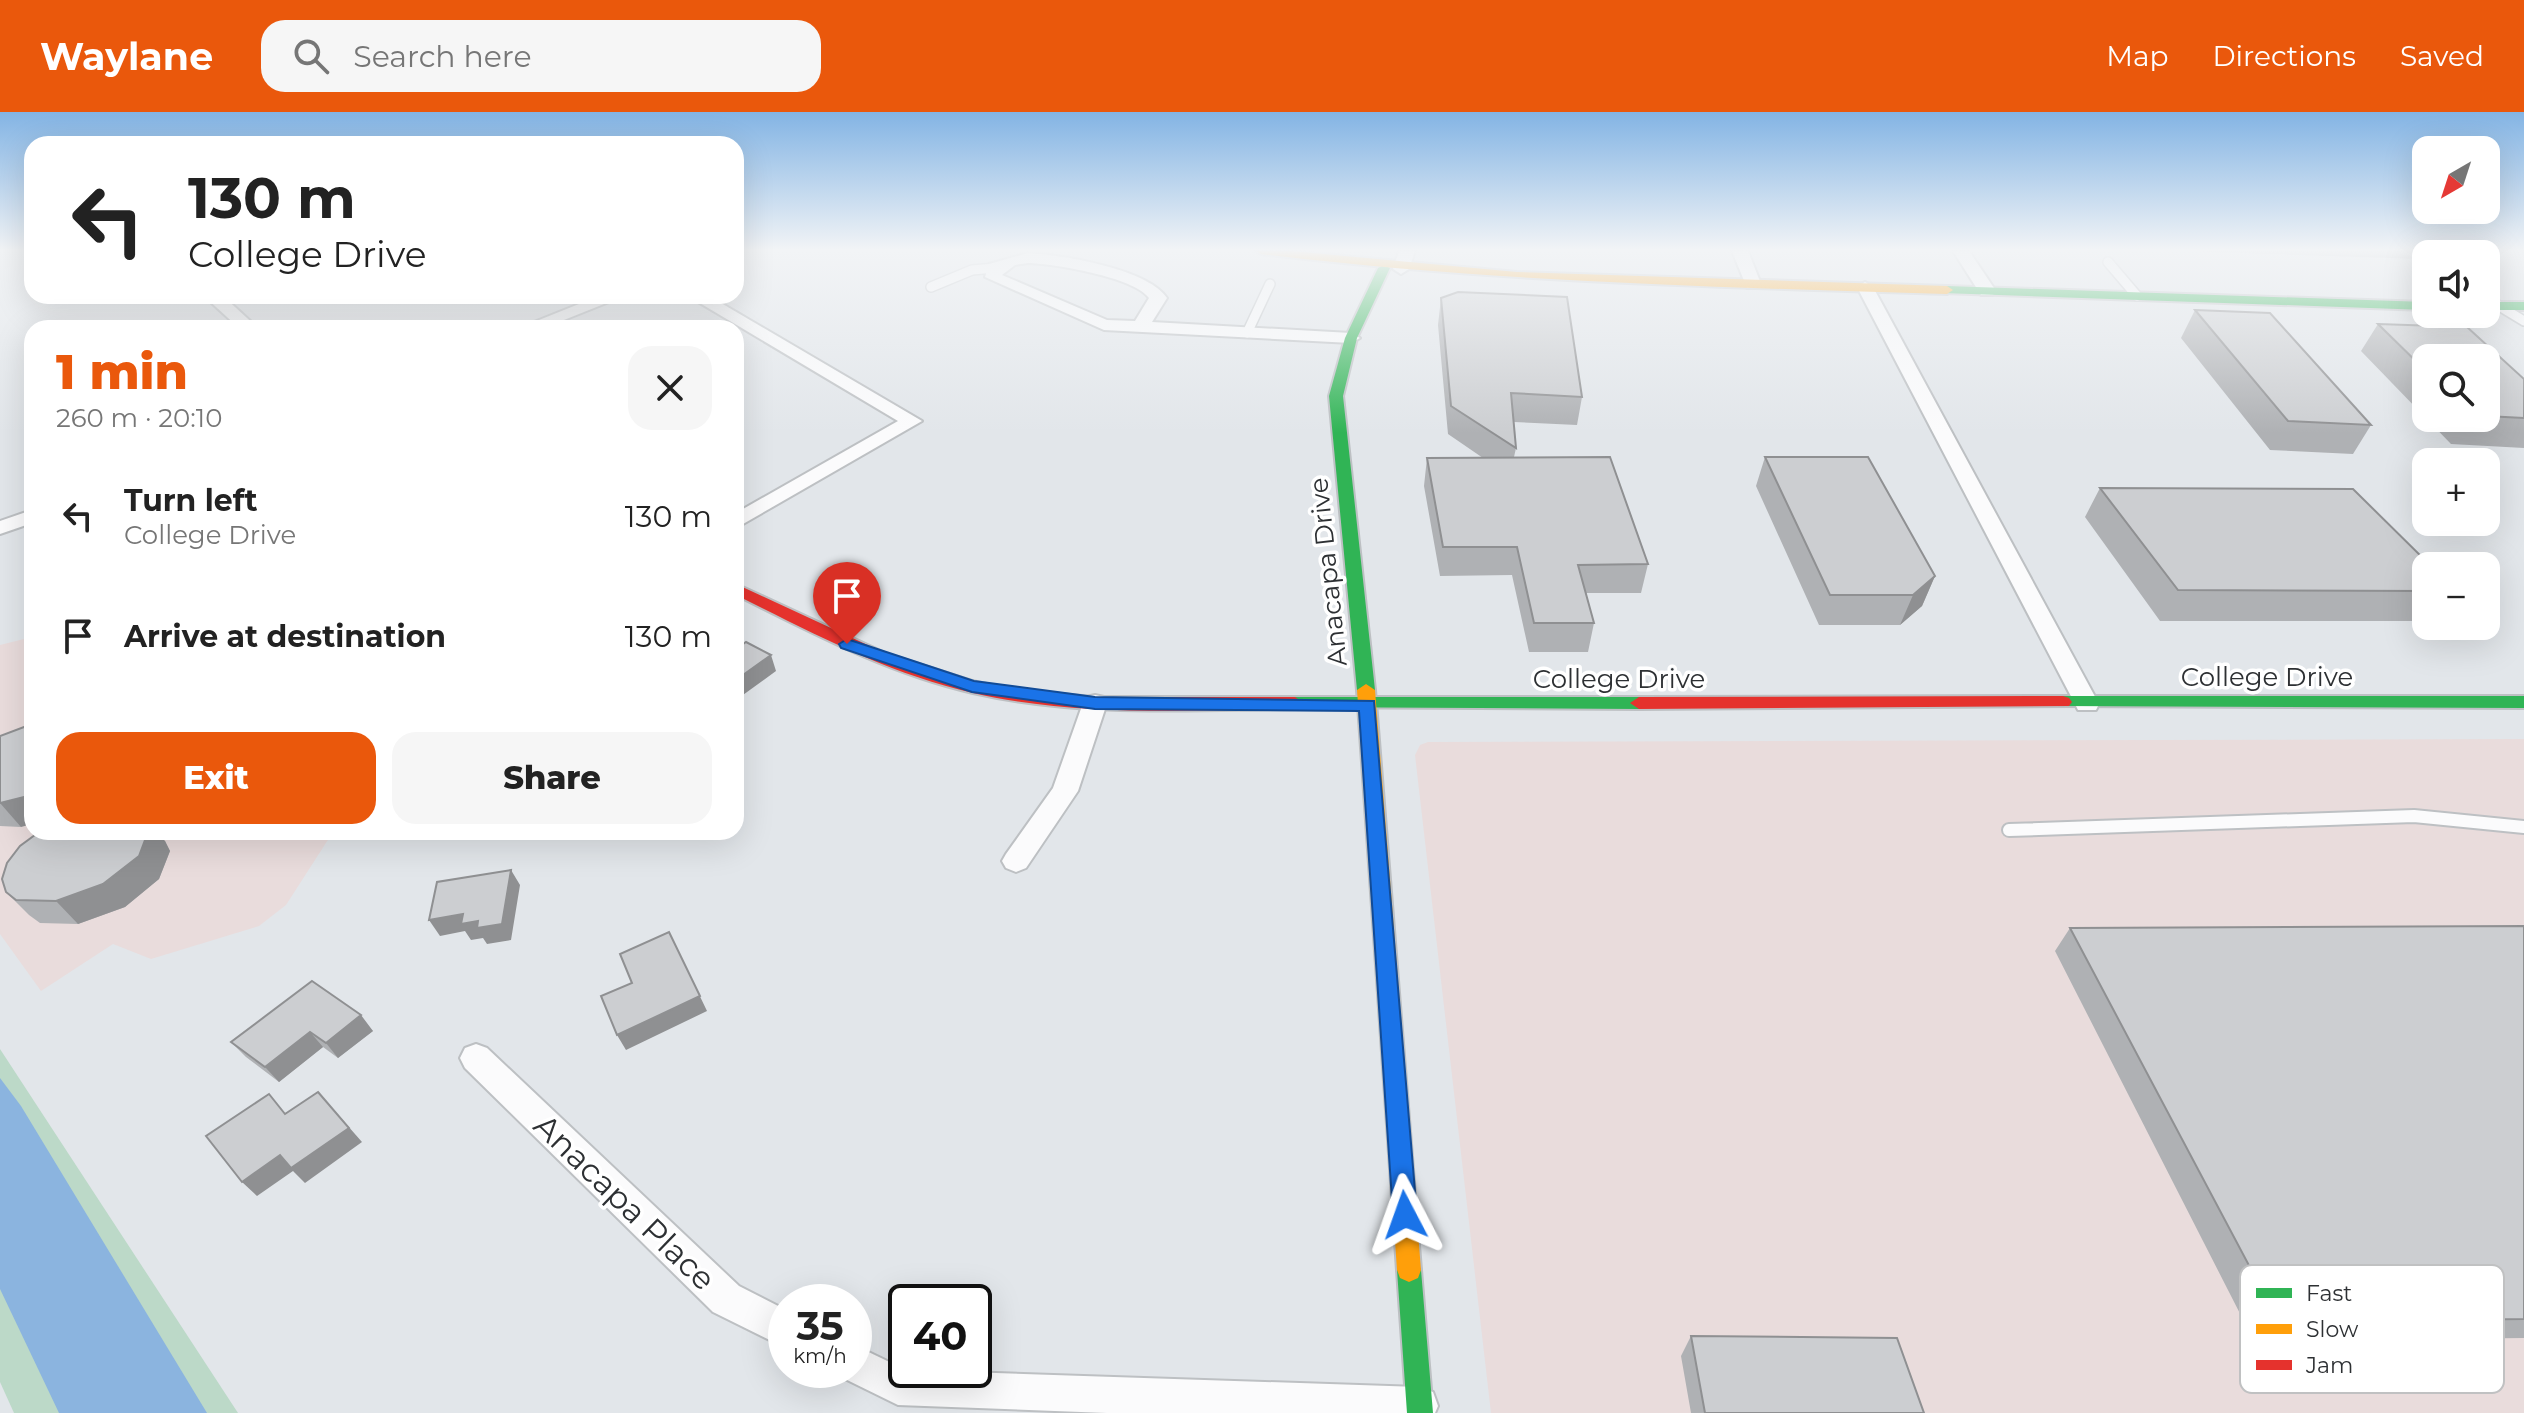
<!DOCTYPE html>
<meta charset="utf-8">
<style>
:root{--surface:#fff;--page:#f6f6f6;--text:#222;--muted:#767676;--accent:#ea580c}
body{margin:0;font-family:Montserrat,sans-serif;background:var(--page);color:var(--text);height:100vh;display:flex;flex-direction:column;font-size:30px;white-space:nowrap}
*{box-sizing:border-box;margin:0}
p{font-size:26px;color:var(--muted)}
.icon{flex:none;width:44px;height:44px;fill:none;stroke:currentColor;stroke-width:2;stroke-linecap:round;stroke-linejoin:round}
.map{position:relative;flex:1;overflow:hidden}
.panel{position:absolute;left:24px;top:208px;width:720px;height:520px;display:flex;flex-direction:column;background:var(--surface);border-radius:24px;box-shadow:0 8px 32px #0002}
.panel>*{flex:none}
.guide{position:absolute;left:24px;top:24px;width:720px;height:168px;border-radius:24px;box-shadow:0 8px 32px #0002;background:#fff;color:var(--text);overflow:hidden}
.needle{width:52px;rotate:219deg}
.fabs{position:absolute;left:2412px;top:24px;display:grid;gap:16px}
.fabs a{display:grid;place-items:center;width:88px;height:88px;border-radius:16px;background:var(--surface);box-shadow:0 8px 32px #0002;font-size:40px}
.speed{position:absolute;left:768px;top:1172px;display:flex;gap:16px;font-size:40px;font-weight:700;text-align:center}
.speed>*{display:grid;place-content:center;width:104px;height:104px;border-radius:50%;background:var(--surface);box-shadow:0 8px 32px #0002;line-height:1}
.speed small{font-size:20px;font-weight:400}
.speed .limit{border:4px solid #111;border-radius:12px;background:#fff;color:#111}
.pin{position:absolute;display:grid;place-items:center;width:68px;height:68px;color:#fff;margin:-82px -34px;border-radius:50% 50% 50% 0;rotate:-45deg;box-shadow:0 0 8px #0007}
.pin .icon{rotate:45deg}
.me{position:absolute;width:88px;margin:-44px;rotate:356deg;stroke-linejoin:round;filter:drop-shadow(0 0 6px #0008)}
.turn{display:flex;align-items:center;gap:28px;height:168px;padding:0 32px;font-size:36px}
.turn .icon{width:104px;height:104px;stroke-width:2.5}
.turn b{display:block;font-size:56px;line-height:68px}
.round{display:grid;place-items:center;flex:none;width:84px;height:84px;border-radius:24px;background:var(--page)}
.head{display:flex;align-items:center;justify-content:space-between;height:136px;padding:0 32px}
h1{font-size:48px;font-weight:800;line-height:60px;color:var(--accent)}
.button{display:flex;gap:16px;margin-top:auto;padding:16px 32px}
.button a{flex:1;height:92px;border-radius:24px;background:var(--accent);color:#fff;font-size:32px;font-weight:800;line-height:92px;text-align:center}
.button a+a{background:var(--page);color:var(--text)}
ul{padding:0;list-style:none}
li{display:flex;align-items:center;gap:24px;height:120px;padding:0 32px}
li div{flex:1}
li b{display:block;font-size:30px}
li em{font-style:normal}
header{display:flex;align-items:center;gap:48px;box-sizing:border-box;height:112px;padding:0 40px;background:var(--accent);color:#fff}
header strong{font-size:38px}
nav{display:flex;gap:44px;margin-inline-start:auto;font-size:28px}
.search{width:560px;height:72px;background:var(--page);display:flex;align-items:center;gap:20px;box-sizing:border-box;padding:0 28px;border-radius:24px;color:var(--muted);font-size:30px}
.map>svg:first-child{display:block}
</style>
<header>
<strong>Waylane</strong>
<div class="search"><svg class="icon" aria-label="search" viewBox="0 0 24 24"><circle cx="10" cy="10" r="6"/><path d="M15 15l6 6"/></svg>Search here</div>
<nav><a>Map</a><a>Directions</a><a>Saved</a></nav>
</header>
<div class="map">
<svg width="2524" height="1301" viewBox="0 0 2524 1301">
<rect width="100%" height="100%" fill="#e2e6ea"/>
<path fill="#e9dcdc" d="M32,525V720H333L286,793L259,814L151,847L113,832L41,879L0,822V533Z
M2524,627V1301H1491L1415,643L1420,633L1428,630Z"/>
<path fill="#bcd9c8" d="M0,937L238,1301H14L0,1270Z"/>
<path fill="#8bb4df" d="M0,966L21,994L207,1301H59L0,1177Z"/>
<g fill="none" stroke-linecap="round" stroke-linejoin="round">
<defs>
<path id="lane-far1" d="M2108,150L2137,184
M931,175L972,158L995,156
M2486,186L2524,209
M1247,221L1270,172"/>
<path id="lane" d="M2009,718L2414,704L2524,715"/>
<path id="street" d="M1399,139H1415L1409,157L1401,162L1393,157Z
M1732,139H1748L1761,172L1759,176H1747Z
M1953,139H1969L1996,179L1993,183H1981Z
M1028,141C1063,143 1148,157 1167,186L1152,210L1351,221L1360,226L1351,231L1104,218L985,165L989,152ZM1028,151C1055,152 1134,165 1149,186L1135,209L1107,208L1002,163L1015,153Z
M1865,170L1873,175L2099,592L2096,598H2078L2075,592L1857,175Z
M204,184H223L258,216H239Z
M599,184H624L544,216H519Z
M688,184H709L922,309L736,416V401L898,309Z
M32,398V411L0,422V409Z
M1095,583L1104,585L1107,591L1078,679L1026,756L1016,760L1006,756L1002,749L1006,742L1053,676L1083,591L1086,585Z
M476,932L487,936L739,1174L786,1198V1236L713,1200L465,956L460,946L465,936Z
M854,1233L906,1258L1419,1275L1433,1280L1438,1294L1435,1301H1107L898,1293L841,1265L838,1258H854Z"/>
<path id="fast" d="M1384,153L1390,156L1357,226L1343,284L1375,578L1366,584L1357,578L1329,284L1345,226L1378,156Z
M1947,174L2426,190V198L1943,181L1941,178Z
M2486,190H2524V198H2486Z
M2063,584H2524V596L2057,594L2054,590L2057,586Z
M1295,585H1639L1648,591L1639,597L1289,595L1286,591L1289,587Z
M1409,1146L1418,1150L1421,1158L1433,1301H1407L1397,1158L1400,1150Z"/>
<path id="slow" d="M1256,139H1291L1517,160L1947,174L1953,178L1947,182C1718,175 1489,170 1261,142Z
M1366,572L1375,578L1421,1158L1418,1166L1409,1170L1400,1166L1397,1158L1357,578Z"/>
<path id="jam" d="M736,472L887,542L972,569L1012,577L1092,585H1295L1304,591L1295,597C1188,598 1078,605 973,581C889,562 812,521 736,483Z
M2063,584L2069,586L2072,590L2069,594L1639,597L1630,591L1639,585Z"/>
</defs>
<use href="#lane-far1" stroke="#bdc0c3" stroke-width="12"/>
<use href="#lane" stroke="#bdc0c3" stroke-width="16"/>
<use href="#street" stroke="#bdc0c3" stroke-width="4"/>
<use href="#fast" stroke="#bdc0c3" stroke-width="4"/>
<use href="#slow" stroke="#bdc0c3" stroke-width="4"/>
<use href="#jam" stroke="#bdc0c3" stroke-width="4"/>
<use href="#lane-far1" stroke="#fbfbfc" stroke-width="9"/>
<use href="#lane" stroke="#fbfbfc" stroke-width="12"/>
<use href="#street" fill="#fbfbfc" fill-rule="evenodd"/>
<use href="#fast" fill="#30b455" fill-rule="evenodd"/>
<use href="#slow" fill="#ff9f0a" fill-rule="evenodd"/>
<use href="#jam" fill="#e5322d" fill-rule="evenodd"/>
</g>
<path fill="#afb1b4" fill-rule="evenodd" d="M2187,139H2423L2418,147Z
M1441,186L1582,285L1577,313L1514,310L1516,336L1514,345L1648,452L1641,481H1586L1594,511L1588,540H1529L1512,463L1440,464L1424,374L1427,346H1483L1448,322L1438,213Z
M2195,198L2371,313L2353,342L2270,338L2181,226Z
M2378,212L2467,215L2524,267V336L2451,332L2361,239ZM2426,246H2486V306H2426Z
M1765,345L1935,464L1922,494L1900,513H1819L1756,374Z
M2100,376L2426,454V509H2160L2085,405Z
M0,624L21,715L0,714Z
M165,729L170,739L159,767L125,795L78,812L40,811L29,803L6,780Z
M2524,814V1226L2254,1229L2055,839L2070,816Z
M312,869L373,919L338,946L323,935L279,970L246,945L231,930Z
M1691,1224L1924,1301H1691L1681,1244Z"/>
<path fill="#8f9092" d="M1935,464L1922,494L1900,513L1913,483Z
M771,543L776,559L736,588V568Z
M32,683V712L21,715L0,691Z
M148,720H157L165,729L170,739L159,767L125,795L78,812L56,789Z
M511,758L520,773L511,828L487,832L483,826L471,828L465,819L440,824L429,808L463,802L478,809Z
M669,820L707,899L626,938L617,923Z
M361,903L373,919L338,946L326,931Z
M310,920L323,935L279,970L265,955Z
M318,980L362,1030L305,1071L293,1059L257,1084L242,1070L280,1043Z"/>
<path fill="#ccced1" stroke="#8f9092" stroke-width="2" d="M1458,180L1567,185L1582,285L1511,281L1516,336L1451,294L1441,186Z
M2195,198L2270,201L2371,313L2288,309Z
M2378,212L2467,215L2524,267V306L2486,304V246H2426V259Z
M1610,345L1648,452L1578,453L1594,511H1534L1517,435H1443L1427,346Z
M1765,345H1868L1935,464L1913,483H1830Z
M2100,376L2353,377L2431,454H2426V479L2178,478Z
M746,530L771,543L736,568V537Z
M32,612V683L0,691V624Z
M39,720H148L139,744L103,772L56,789L16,788L6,780L2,767L7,751L20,734Z
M511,758L502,812L477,816L478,809L461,812L463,802L429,808L437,770Z
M2524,814V1207L2279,1210L2070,816Z
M669,820L700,884L617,923L601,884L632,871L620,842Z
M312,869L361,903L326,931L310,920L265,955L231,930Z
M318,980L349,1016L291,1056L280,1043L242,1070L206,1024L269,982L285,1002Z
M1691,1224L1897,1226L1924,1301H1705Z"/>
<linearGradient id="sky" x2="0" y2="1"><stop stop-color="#83b4e4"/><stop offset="0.43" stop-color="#f2f4f6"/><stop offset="1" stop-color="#f2f4f6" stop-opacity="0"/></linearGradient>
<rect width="2524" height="321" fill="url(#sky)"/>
<path fill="#1a73e8" stroke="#114b97" stroke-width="2" d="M847,527L974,569L1095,585L1374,589L1417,1103L1414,1111L1405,1114L1397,1111L1393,1103L1359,599L1095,597L972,580L841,536L839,532Z"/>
<g text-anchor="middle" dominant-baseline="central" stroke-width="7" stroke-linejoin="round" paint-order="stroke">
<g font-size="26" fill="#2d3033" stroke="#fff">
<text transform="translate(1328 460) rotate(-96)">Anacapa Drive</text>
<text x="2267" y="565">College Drive</text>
<text x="1619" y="567">College Drive</text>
</g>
<g font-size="32" fill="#2d3033" stroke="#fff">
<text transform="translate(625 1090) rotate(44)">Anacapa Place</text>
</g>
</g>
<rect x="2240" y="1153" width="264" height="128" rx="12" fill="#fff" stroke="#c0c1c2" stroke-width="2"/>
<rect x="2256" y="1176" width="36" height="10" fill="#30b455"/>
<rect x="2256" y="1212" width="36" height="10" fill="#ff9f0a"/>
<rect x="2256" y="1248" width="36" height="10" fill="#e5322d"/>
<g font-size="22" fill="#2d3033">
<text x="2306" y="1189">Fast</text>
<text x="2306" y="1225">Slow</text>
<text x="2306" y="1261">Jam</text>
</g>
</svg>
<div class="fabs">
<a><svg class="needle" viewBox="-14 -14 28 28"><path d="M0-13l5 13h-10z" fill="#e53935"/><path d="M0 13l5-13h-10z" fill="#767676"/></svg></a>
<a><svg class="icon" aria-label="sound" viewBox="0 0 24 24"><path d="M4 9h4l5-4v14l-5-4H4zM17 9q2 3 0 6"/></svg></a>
<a><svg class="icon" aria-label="search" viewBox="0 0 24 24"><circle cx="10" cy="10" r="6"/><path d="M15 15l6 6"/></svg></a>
<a>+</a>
<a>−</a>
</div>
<div class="speed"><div>35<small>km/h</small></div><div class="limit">40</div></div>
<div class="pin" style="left:847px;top:532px;background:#d93025"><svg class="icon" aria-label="arrive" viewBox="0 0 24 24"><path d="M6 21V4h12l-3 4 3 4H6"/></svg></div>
<svg class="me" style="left:1405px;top:1103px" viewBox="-20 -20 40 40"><path d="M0-17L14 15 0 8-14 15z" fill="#1a73e8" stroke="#fff" stroke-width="4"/></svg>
<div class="guide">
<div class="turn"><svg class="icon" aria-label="left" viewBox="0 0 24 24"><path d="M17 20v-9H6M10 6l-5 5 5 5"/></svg><div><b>130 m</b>College Drive</div></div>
</div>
<section class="panel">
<div class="head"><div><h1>1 min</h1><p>260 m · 20:10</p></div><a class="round"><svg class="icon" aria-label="close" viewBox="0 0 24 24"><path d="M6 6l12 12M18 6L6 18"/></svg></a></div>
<ul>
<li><svg class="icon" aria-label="left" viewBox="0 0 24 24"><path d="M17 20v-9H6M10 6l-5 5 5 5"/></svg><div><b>Turn left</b><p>College Drive</p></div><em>130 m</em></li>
<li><svg class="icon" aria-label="arrive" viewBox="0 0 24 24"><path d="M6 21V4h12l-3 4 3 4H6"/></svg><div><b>Arrive at destination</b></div><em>130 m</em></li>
</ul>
<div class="button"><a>Exit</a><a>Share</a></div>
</section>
</div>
